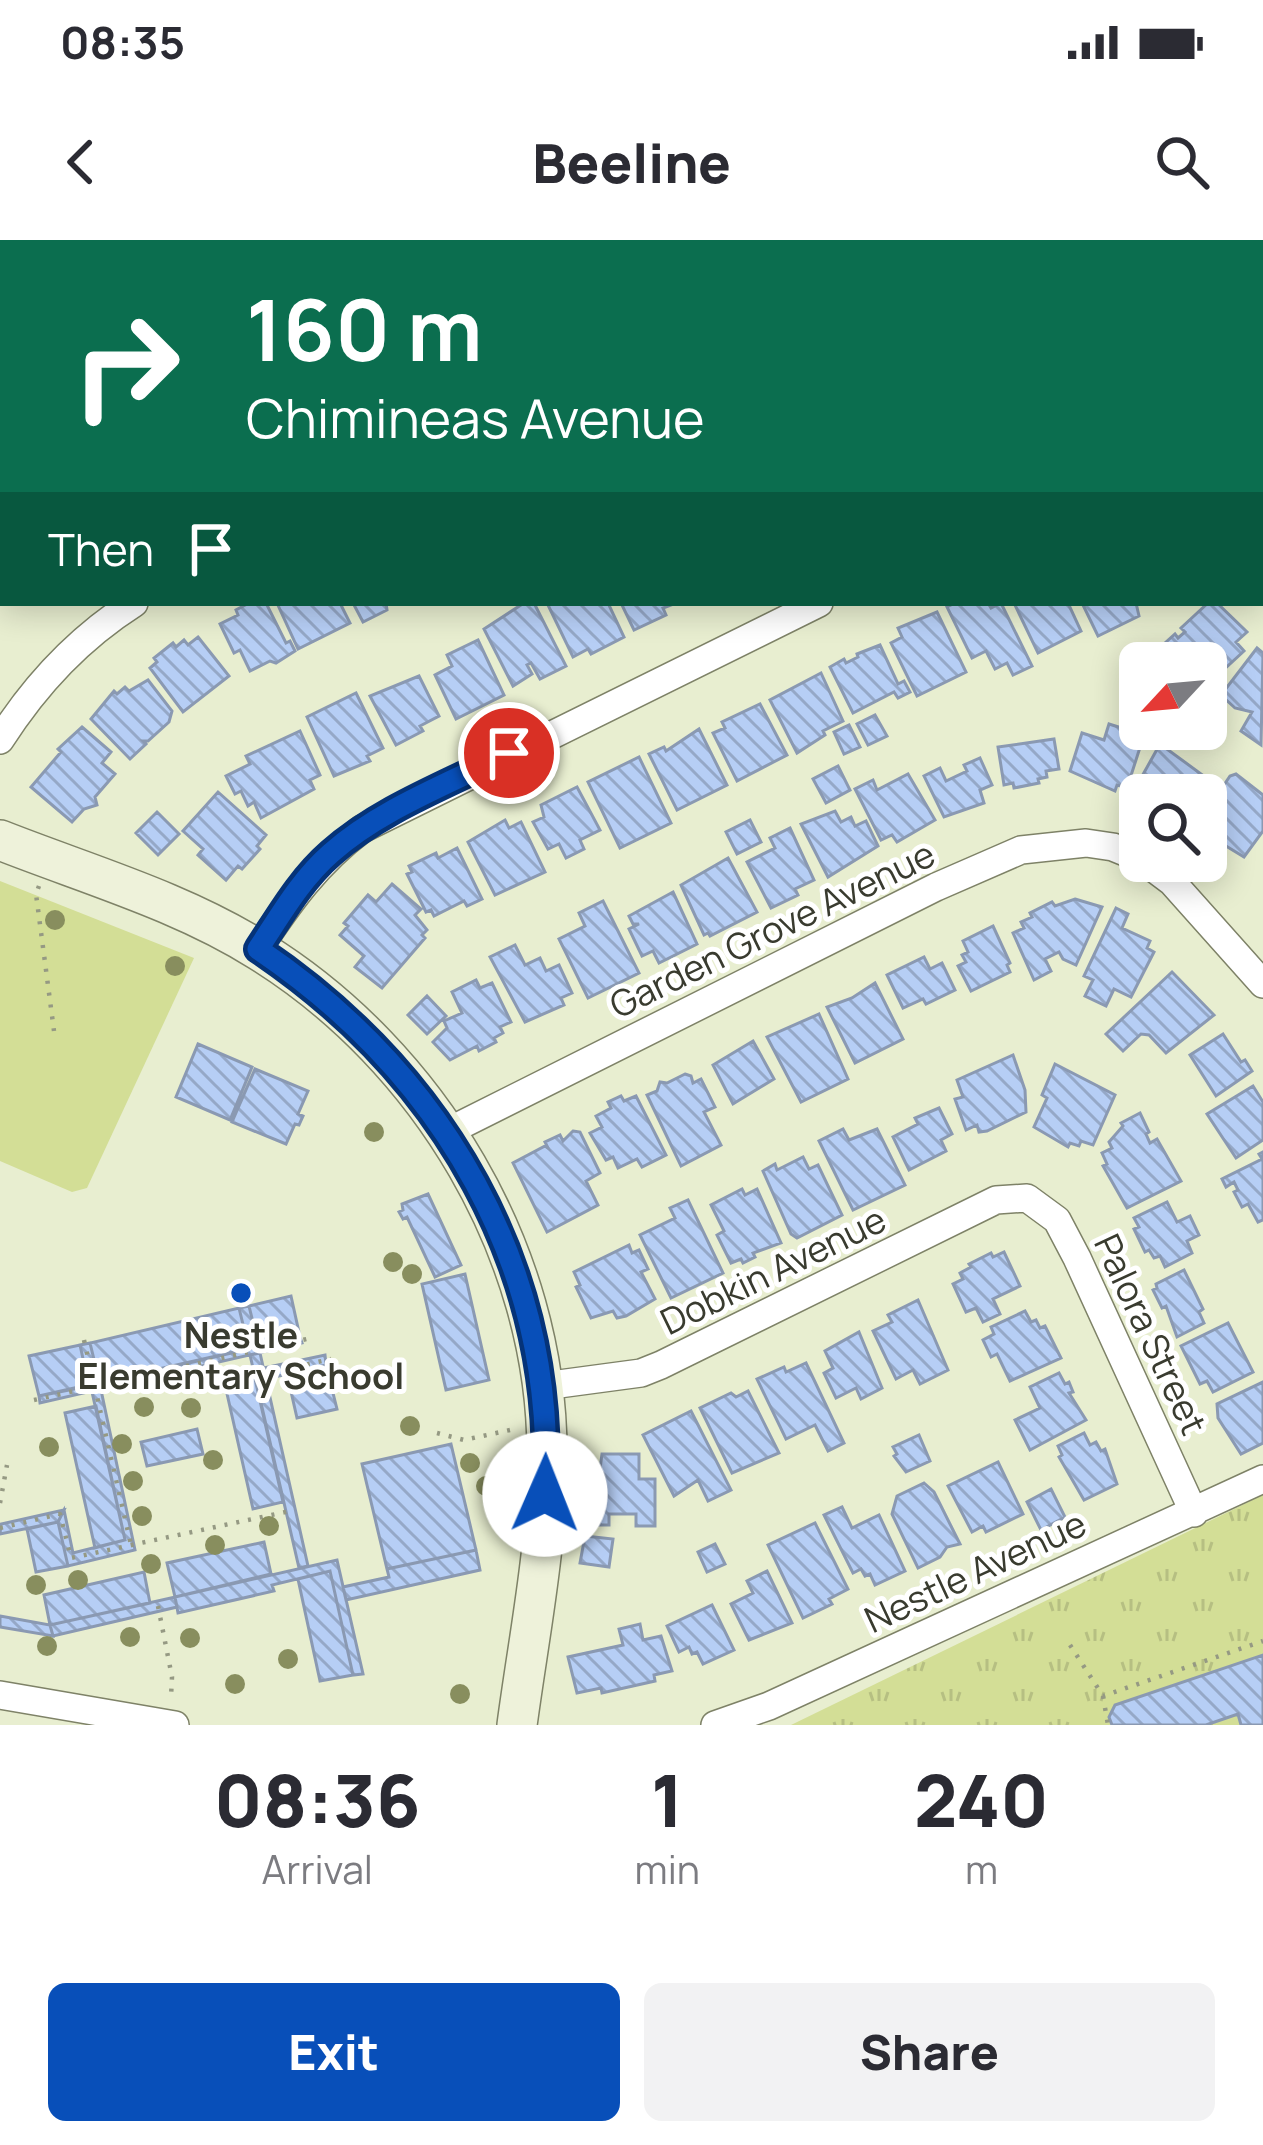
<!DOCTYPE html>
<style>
:root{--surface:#fff;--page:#f2f2f3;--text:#2b2b33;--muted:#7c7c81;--accent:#084fb9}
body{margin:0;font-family:Manrope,sans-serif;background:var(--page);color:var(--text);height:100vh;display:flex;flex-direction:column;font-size:45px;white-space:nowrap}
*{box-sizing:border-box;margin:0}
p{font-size:39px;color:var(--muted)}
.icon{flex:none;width:66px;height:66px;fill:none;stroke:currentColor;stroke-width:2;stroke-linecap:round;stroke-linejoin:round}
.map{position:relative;height:1485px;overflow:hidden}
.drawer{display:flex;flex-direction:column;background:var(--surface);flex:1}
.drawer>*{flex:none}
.guide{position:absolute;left:0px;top:0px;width:1263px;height:366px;box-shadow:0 6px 30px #0003;background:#0b6e4f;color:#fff;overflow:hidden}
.needle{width:78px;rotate:244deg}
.fabs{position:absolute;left:1119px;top:402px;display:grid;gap:24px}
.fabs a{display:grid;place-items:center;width:108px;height:108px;border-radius:18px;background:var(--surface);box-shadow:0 6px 30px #0003;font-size:60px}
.pin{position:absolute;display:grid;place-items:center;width:102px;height:102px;color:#fff;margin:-51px;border:6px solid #fff;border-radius:50%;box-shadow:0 3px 12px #0007}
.me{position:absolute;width:132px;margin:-66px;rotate:1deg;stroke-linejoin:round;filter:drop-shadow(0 0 9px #0008)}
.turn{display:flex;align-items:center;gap:42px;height:252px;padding:0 48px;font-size:54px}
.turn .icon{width:156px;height:156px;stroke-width:2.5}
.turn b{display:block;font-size:84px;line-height:102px}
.then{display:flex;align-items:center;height:114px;padding:0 48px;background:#0003;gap:24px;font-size:45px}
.eta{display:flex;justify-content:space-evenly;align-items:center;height:204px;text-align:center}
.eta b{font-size:72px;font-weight:800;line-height:84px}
.primary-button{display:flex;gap:24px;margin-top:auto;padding:24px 48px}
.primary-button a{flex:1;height:138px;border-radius:18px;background:var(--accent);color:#fff;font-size:48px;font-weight:800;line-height:138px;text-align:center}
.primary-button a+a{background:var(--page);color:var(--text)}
.status{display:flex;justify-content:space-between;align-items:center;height:84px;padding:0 60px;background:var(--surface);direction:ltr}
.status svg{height:33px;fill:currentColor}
header{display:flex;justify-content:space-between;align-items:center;height:156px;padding:0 48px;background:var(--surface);font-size:54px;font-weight:800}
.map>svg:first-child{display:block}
</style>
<div class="status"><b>08:35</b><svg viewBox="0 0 49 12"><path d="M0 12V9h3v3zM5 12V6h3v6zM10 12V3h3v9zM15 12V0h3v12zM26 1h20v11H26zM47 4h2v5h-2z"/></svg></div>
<header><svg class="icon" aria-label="back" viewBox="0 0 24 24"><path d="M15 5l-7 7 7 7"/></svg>Beeline<svg class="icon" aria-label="search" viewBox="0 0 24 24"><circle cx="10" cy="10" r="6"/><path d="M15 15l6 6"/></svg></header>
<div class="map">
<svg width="1263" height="1485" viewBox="0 0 1263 1485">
<defs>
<pattern id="grass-tufts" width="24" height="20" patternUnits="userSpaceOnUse" patternTransform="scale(3)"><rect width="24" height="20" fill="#d3de96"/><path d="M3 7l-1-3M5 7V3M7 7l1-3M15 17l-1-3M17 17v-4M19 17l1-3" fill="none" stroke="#b6bf82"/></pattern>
<pattern id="building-back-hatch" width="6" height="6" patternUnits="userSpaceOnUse" patternTransform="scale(3)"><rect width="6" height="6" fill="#b6cef5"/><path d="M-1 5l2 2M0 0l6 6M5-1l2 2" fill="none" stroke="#95a8c7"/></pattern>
</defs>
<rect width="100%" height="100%" fill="#e8eed0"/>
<path fill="url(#grass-tufts)" d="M1263,1255V1485H791Z"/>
<path fill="#d3de96" d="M0,641L194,718L87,948L72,952L0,921Z"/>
<path fill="url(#building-back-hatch)" stroke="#8a99b2" stroke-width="3" d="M249,363H266L286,403L290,401L295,411L276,423L270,421L250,431L240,410L234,413L220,384L238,375L236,370Z
M277,363H340L350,383L298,409Z
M353,363H386L387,370L363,382Z
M524,363H534L566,426L540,439L531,423L527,425L532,434L513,446L484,389Z
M547,363H608L624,397L591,414L588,409L573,417Z
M621,363H676L663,368L666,375L634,390Z
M955,363H988L991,368L1001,363L1032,426L1013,435L1007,423L995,429L986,411L972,418L947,367Z
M1014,363H1068L1081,391L1038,413Z
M1082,363H1136L1139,376L1098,396Z
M1208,363H1217L1247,392L1236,402L1244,411L1206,446V423H1165L1155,412L1175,394L1178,398L1185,392L1181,388Z
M937,372L966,432L917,456L891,403L902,397L898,388Z
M198,397L229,436L183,472L150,428L157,422L154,418L173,403L176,407L184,400L188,405Z
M478,400L504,455L456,479L435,435L452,426L447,415Z
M880,405L898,444L904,441L910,452L898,458L894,452L853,473L830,427L844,419L846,423L858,417L857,414Z
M1257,408L1263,413L1261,505L1241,491L1252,472L1235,468L1221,455Z
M821,433L843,481L823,491L825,495L797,513L770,460Z
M419,436L439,476L420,486L423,491L396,505L370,456Z
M148,440L172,471L169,482L148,501H143L146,504L130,519L91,479L114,451L117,454L125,447L129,451Z
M356,453L383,508L367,516L370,521L334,536L307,477Z
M760,464L787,515L737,541L713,493L725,488L722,482Z
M875,475L887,496L868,505L857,484Z
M1109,484L1144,495L1127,548L1117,545L1115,551L1070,531L1082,493L1104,500Z
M849,485L860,507L844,514L834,492Z
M82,487L111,512L102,523L115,534L95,557L97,565L84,569L72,582L31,547L61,512L58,509Z
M699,489L727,545L677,570L649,514L664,507L666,511Z
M300,491L320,535L310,540L314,549L261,578L254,562L248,566L241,551L235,554L226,536L250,524L246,516Z
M1054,499L1059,529L1046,531L1047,537L1038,539L1039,543L1014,548L1013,543L1004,545L998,507Z
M1160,504L1212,542L1203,555H1148L1136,547Z
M639,517L671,583L620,608L588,542Z
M980,518L992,545L980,550L984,563L944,577L924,536L940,528L946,541L967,531L964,525Z
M838,526L850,550L826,563L813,539Z
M908,534L935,580L897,602L892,595L881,600L855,549L873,540L877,550Z
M1236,534L1263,555V591L1244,617L1208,595L1206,590V572L1230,536Z
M577,547L600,590L580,600L584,609L566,618L559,604L548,609L533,582L544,577L541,565Z
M218,552L266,595L257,606L260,609L242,629L238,626L226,640L198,615L203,609L183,591Z
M835,571L841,582L851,577L855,586L866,581L878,606L828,637L801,584Z
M157,572L179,594L158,615L136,593Z
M505,580L509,588L521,582L545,632L495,655L468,602Z
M750,580L761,602L737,614L726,592Z
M790,588L814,640L795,649L798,655L771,668L747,622L775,608L770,598Z
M457,608L482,659L467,666L464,661L434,676L431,670L426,672L407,634L412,632L409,626L436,613L438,618Z
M728,618L757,672L710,696L708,693L704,695L681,645Z
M392,644L421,669L415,675L427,690L422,695L425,698L382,748L355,727L364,716L340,695L348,686L344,683L368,655L376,662Z
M673,652L697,704L659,723L653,711L642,716L629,689L639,684H633L629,676Z
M1075,659L1102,667L1076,725L1063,719L1059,712L1045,719L1051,731L1034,740L1013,693L1024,688L1021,682L1032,677L1030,673L1052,662L1055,666Z
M603,661L639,733L588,758L559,699L585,686L579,673Z
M1116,668L1128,674L1122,688L1150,701L1147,708L1154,712L1131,757L1114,749L1106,766L1085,756L1093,740L1084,736Z
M993,686L1010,723L1007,725L1010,732L971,751L958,726L966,722L962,715L968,712L963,701Z
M515,705L525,725L540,718L546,731L559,725L572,753L561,758L564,765L525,782L490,717Z
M924,717L930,729L942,723L955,750L926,764L923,759L903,768L887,735Z
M1172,732L1214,775L1166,813L1149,795L1141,794L1123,811L1106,794Z
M476,740L480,748L492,743L511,782L500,787L503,793L494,798L496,802L479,811L477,806L450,820L433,802L447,788L444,781L462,773L452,752Z
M875,743L903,799L855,823L827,767L852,758Z
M427,756L446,776L427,794L408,775Z
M819,774L848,839L801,862L767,797Z
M1223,794L1241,822L1245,820L1252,831L1216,856L1190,815Z
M753,801L774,839L733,864L713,825Z
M198,804L252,827L230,880L176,857Z
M1013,815L1025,850L1026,872L987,891L979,892L977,885L966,890L955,859L963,857L957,840Z
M1055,824L1115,855L1093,905L1081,901L1079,906L1070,903L1068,907L1034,887L1047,858L1042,855Z
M255,829L308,851L298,874L303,876L299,885L295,884L286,904L232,882Z
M685,834L691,836L693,843L701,839L715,867L704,872L721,905L681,926L647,855L657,851L660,842L667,843Z
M1253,846L1263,862V900L1236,918L1207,874Z
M621,856L624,861L636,856L666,915L642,927L637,919L618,928L613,917L606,920L590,893L602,887L596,876L611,868L608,862Z
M939,868L952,894L941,900L946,911L909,930L893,897L918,884L915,878Z
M1140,873L1149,892L1146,894L1150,903L1157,899L1181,941L1127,968L1103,926L1107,924L1102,913L1112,908L1109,902L1123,886L1121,883Z
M843,889L849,900L877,889L905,945L853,970L819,901Z
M573,891L580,892L600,933L586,941L598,965L547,992L513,923L545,906L548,908L545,902L560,895L563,901Z
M1263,912V980L1258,982L1248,964L1242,967L1234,952L1238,950L1234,942L1226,947L1222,939L1262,919L1259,914Z
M803,917L809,929L818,925L842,975L797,998L791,994L763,931L775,924L777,930Z
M742,949L745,955L757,949L781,1003L753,1013L755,1017L743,1023L741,1019L731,1023L717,995L724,991L711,965Z
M428,954L461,1025L435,1037L407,977L403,979L399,972L403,970L402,964Z
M688,960L723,1033L671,1058L640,995L675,978L670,968Z
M1167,962L1177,982L1190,976L1199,995L1187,1001L1192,1013L1165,1027L1160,1016L1154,1018L1149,1010L1145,1012L1134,989L1139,987L1134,978Z
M629,1005L632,1013L639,1010L648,1029L641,1032L655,1059L626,1076L617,1078L613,1071L591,1078L576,1047L580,1045L574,1032Z
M1004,1012L1020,1046L993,1059L1000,1074L983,1082L976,1068L966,1072L953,1044L963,1039L960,1033L971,1027L969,1024L991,1013L993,1017Z
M1184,1030L1203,1069L1199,1072L1204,1083L1177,1097L1166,1066L1162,1068L1153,1050L1157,1048L1156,1044Z
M465,1034L489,1140L446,1150L422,1044Z
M291,1056L300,1097L259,1107L249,1066Z
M918,1060L948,1130L920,1144L913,1130L896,1139L873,1091L892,1082L888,1075Z
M249,1066L259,1107L249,1109L239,1068Z
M239,1068L249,1109L100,1144L90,1103Z
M1025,1071L1031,1082L1036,1080L1040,1088L1045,1086L1061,1118L1010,1141L997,1114L991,1117L983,1100L994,1094L991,1087Z
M1228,1083L1253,1132L1213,1152L1207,1141L1200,1144L1181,1106Z
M859,1092L882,1148L861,1159L856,1148L836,1158L824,1133L833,1128L825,1111Z
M300,1097L302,1103L40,1163L39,1156Z
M90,1103L100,1144L89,1146L80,1105Z
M80,1105L89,1146L39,1156L29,1116Z
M260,1113L308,1326L299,1328L250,1115Z
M325,1115L326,1125L266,1139L264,1128Z
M806,1123L844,1203L828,1211L815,1185L786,1199L757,1139L784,1127L786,1132Z
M326,1125L337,1169L297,1178L287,1134Z
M253,1130L283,1262L253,1269L223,1136Z
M1059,1133L1065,1144L1069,1142L1073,1152L1069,1153L1086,1180L1030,1210L1015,1180L1040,1168L1030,1147Z
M1263,1142V1203L1241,1214L1218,1178L1217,1164Z
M101,1150L135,1310L68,1326L58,1282L64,1270L73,1313L125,1300L92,1152Z
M748,1151L779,1213L732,1233L700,1168L731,1153L736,1157Z
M96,1166L125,1300L95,1308L65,1173Z
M691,1171L731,1250L708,1261L698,1240L674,1256L643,1195Z
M197,1189L203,1214L147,1226L141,1202Z
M1084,1193L1090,1205L1096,1202L1101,1211L1105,1209L1117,1244L1084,1260L1059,1217L1062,1215L1058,1206Z
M919,1195L930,1221L906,1232L894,1216L897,1214L893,1207Z
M451,1204L476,1310L387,1329L362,1224Z
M602,1214H639V1239H655V1286H636V1274H609V1285H587V1260H602V1251H597Z
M998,1222L1023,1274L986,1292L983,1286L972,1292L948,1246Z
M924,1243L934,1252L960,1304L947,1307L940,1317L918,1328L892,1274L897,1256Z
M1051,1249L1065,1277L1041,1290L1027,1262Z
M842,1267L852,1288L879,1275L905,1331L875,1345L870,1334L865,1336L861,1329L853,1333L824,1275Z
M64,1270L58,1282L0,1294L1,1284Z
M58,1282L68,1326L36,1332L27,1289Z
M815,1283L848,1349L829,1359L832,1364L803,1378L768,1305Z
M585,1296L613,1299L609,1327L580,1323Z
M264,1302L271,1334L175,1357L167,1323Z
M715,1304L725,1324L707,1332L698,1312Z
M476,1310L480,1330L346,1360L343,1347L389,1337L387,1329Z
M337,1320L363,1434L353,1435L330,1331L272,1345L274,1351L178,1373L175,1357Z
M330,1331L353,1435L320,1441L298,1339Z
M767,1331L792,1383L749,1400L731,1364L753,1353L747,1341Z
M144,1332L150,1363L50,1385L44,1355Z
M175,1357L177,1367L53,1396L50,1385Z
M712,1365L734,1410L703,1424L697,1412L692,1414L689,1407L679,1412L667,1386Z
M0,1376L50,1385L53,1396L0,1387Z
M640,1384L643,1400L661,1396L672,1431L654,1435L655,1441L602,1453L601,1448L577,1453L568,1417L623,1405L619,1389Z
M1263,1415V1485H1241L1238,1474L1206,1485H1112L1109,1477L1115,1465Z"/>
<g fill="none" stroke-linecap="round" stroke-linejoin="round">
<defs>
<path id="street" d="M1104,0L1105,3
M860,3L866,0
M1260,321L1263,323
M0,500C35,445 79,398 134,363
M1144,621L1172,642L1263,744
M258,709C289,662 317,623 362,589L819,363
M447,892L936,647L1021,610L1086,603L1113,607L1140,618
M544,1146L641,1133L661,1125L996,960L1027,958L1057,980L1077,1018L1194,1273
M0,1455L175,1485
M715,1485L769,1466L1263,1239"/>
<path id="secondary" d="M148,3L154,0
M0,76L3,74
M0,600C86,634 181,661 260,711C429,816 547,1012 547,1213C548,1304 529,1395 517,1485"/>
</defs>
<use href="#street" stroke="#7e8267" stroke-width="30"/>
<use href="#secondary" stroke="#7e8267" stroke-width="42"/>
<path stroke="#959983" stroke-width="4.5" stroke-dasharray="3 9" stroke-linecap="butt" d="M39,646L36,654L54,791
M84,1100L131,1305
M260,1135L331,1119
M34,1160L307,1099
M437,1193L464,1200L510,1190
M0,1263L7,1225
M0,1288L60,1274L71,1318L290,1271
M158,1366L172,1437L171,1457
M1070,1405L1103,1456L1263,1401
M1103,1456L1108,1485"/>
<use href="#street" stroke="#fff" stroke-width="27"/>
<use href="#secondary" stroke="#eef2da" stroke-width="39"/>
</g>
<g fill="#888e5e">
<circle cx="55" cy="680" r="10"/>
<circle cx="175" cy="726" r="10"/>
<circle cx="374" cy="892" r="10"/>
<circle cx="393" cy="1022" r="10"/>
<circle cx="412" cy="1034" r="10"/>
<circle cx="144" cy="1167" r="10"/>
<circle cx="191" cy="1168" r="10"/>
<circle cx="410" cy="1186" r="10"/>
<circle cx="122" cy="1204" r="10"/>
<circle cx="49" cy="1207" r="10"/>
<circle cx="213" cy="1220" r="10"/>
<circle cx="470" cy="1223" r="10"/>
<circle cx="133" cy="1241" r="10"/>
<circle cx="486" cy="1246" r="10"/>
<circle cx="142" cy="1276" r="10"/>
<circle cx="269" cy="1286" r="10"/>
<circle cx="215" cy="1305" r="10"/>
<circle cx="151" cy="1324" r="10"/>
<circle cx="78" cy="1340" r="10"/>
<circle cx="36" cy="1345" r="10"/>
<circle cx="130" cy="1397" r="10"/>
<circle cx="190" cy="1398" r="10"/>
<circle cx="47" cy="1406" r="10"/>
<circle cx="288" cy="1419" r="10"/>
<circle cx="235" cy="1444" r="10"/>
<circle cx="460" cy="1454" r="10"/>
</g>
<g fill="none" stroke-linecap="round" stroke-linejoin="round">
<defs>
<path id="route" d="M509,513C451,543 380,569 331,613C300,640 280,676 258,709C443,834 557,1027 545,1254"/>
</defs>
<use href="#route" stroke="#053378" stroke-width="30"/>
<use href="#route" stroke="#084fb9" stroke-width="21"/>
</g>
<circle fill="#084fb9" stroke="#fff" stroke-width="4.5" cx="241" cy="1053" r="12"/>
<g text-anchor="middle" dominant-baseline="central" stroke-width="10" stroke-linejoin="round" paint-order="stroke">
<g font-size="36" fill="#393b2f" stroke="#fff">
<text transform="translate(772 689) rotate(-26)">Garden Grove Avenue</text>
<text transform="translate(773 1030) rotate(-26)">Dobkin Avenue</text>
<text transform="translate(1151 1094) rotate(65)">Palora Street</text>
<text transform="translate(975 1331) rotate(-25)">Nestle Avenue</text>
</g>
<g font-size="36" font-weight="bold" fill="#393b2f" stroke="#fff">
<text x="241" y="1094">Nestle<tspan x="241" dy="41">Elementary School</tspan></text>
</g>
</g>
</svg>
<div class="fabs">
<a><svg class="needle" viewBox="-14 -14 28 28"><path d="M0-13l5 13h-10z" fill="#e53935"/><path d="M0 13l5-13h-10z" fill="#7c7c81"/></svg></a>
<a><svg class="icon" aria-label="search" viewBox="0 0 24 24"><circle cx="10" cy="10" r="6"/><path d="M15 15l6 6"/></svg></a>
</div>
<div class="pin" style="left:509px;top:513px;background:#d93025"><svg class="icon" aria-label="arrive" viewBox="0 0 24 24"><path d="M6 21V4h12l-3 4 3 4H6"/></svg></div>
<svg class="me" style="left:545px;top:1254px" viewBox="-20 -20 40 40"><circle r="19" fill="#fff"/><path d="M0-13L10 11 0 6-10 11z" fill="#084fb9"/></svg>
<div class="guide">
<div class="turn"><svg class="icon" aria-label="right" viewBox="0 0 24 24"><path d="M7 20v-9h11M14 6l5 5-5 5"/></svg><div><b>160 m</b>Chimineas Avenue</div></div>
<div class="then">Then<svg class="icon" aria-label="arrive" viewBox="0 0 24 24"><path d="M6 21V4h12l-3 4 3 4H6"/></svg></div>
</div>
</div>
<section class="drawer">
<div class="eta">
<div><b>08:36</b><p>Arrival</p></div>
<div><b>1</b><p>min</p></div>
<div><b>240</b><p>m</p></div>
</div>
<div class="primary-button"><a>Exit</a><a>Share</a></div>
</section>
